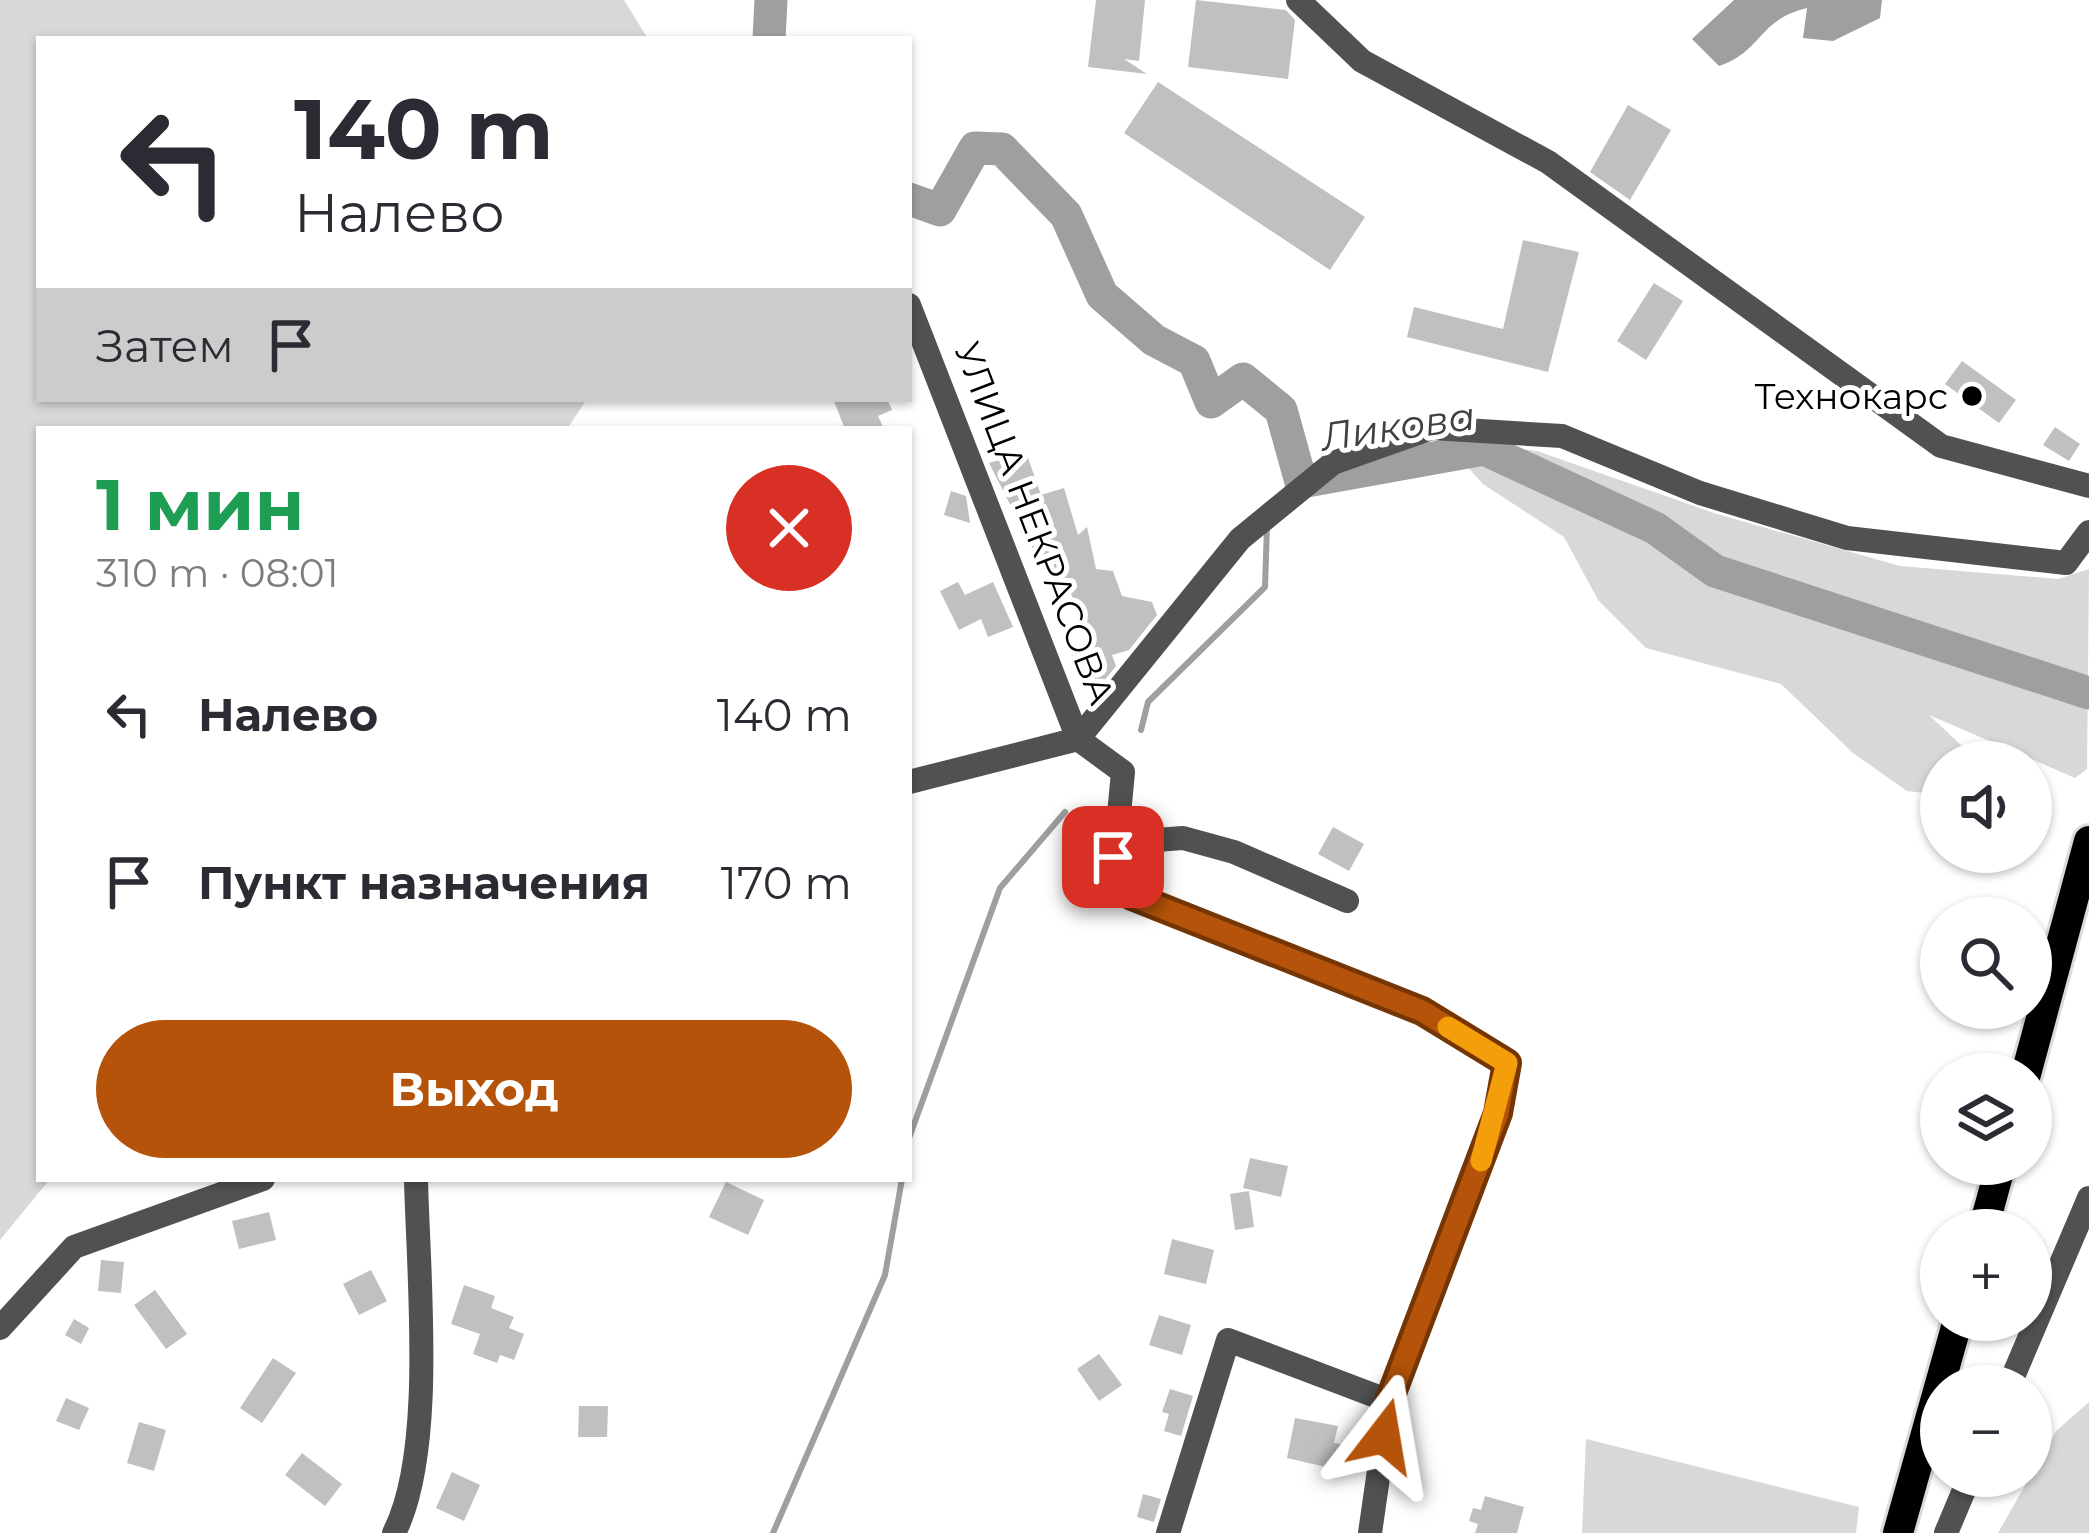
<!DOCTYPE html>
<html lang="ru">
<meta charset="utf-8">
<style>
:root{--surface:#fff;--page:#f7f7f7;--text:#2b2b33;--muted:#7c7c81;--accent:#b45309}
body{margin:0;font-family:Montserrat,sans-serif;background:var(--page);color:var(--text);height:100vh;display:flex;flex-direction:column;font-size:45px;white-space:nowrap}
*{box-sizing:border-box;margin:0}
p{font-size:39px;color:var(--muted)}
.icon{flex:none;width:66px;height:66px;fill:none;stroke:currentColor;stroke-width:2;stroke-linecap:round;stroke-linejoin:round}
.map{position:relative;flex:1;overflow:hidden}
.panel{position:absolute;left:36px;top:426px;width:876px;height:756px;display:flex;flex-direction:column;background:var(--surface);border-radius:0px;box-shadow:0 3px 9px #0004}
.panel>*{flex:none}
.hud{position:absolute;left:36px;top:36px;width:876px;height:366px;border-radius:0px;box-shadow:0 3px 9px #0004;background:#fff;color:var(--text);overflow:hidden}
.buttons{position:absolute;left:1920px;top:741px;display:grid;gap:24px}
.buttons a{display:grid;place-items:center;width:132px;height:132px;border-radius:50%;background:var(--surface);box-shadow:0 3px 9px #0004;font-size:60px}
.pin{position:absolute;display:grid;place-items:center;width:102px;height:102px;color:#fff;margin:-51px;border-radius:24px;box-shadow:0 6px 18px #0006}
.me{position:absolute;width:132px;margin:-66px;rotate:14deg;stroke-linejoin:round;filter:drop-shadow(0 0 9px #0008)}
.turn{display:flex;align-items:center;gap:42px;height:252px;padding:0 60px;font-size:54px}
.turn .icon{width:156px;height:156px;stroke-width:2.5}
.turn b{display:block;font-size:84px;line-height:102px}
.then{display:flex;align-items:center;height:114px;padding:0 60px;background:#0003;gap:24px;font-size:45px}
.round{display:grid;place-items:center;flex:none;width:126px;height:126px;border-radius:63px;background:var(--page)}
.summary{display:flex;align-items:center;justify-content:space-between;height:204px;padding:0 60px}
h1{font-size:72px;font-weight:700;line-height:90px;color:#1e9e55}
.action{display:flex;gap:24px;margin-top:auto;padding:24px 60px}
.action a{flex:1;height:138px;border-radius:72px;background:var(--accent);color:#fff;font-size:48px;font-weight:700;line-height:138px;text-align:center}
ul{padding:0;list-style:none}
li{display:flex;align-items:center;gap:36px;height:168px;padding:0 60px}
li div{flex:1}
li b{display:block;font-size:45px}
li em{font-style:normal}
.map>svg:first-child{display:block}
</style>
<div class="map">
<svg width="2089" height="1533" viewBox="0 0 2089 1533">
<rect width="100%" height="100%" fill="#fff"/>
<path fill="#d8d8d8" d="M0,0H624L648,39H39V399H587L567,429H39V1179H50L0,1240Z
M1442,439L1537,451L1717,514L1900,566L2058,579L2089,569L2087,769L2075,778L1929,715L1979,762H1941V795L1907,791L1853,753L1781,684L1646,648L1598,600L1564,537L1483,484Z
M2089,1402V1533H1998L2056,1431Z
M1586,1439L1859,1507L1856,1533H1582Z"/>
<path fill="#9f9f9f" d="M1734,0H1882L1880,18L1833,41L1803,38L1807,8C1757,20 1764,50 1719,66L1692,39Z"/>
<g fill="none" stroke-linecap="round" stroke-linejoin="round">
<path stroke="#9f9f9f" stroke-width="6" d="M1141,730L1148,702L1265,587L1267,526
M909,1138L1000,888L1065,812
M773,1533L885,1275L902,1179"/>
<path stroke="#9f9f9f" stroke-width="33" d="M769,39L771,0
M909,199L940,210L975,148L1002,149L1066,215L1102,295L1154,340L1194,361L1211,402L1243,379L1281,410L1301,482L1484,449L1655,528L1715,571L2089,693"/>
</g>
<path fill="#c0c0c0" d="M1096,0H1145L1139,61L1124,59L1147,74L1088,67Z
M1196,0L1286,10L1295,20L1288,79L1188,67Z
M1158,82L1365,217L1330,270L1124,133Z
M1628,105L1671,130L1630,200L1590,172Z
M1523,240L1579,252L1548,372L1407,337L1414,307L1503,329Z
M1654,283L1683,301L1646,360L1617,341Z
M1962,361L2016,400L1999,423L1945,384Z
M833,399H887L892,410L878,416L884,429H845Z
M999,401L1008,412L994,424L985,413Z
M2055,427L2080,444L2069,461L2043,445Z
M1026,452L1041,495L1064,488L1078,535L1087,527L1096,569L1113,571L1122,596L1152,602L1157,615L1129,650L1112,655L1116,666L1092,696L1068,648L1089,643L1067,583L1061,590L1050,556L1039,561L989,463Z
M951,491L966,496L970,523L944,515Z
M958,582L965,595L993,582L1013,627L988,637L981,619L959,630L940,591Z
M1333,827L1364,844L1349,871L1318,854Z
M1250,1158L1288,1166L1281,1197L1243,1188Z
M726,1182L764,1200L748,1235L709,1217Z
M1249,1191L1254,1227L1235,1230L1230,1194Z
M269,1212L276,1240L239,1249L232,1221Z
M1172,1239L1214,1250L1206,1284L1164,1274Z
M101,1260L124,1262L121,1293L98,1291Z
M371,1270L387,1301L359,1315L343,1284Z
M464,1285L495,1296L491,1308L514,1317L509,1328L524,1334L514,1360L500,1355L497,1363L473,1354L480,1334L451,1324Z
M155,1290L187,1334L166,1349L134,1305Z
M1159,1315L1191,1325L1182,1355L1149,1345Z
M74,1319L89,1328L81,1344L65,1335Z
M1099,1354L1122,1385L1099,1401L1077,1369Z
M273,1358L296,1373L262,1423L240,1408Z
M1170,1389L1193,1396L1181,1436L1164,1431L1169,1414L1162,1412Z
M66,1398L89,1408L79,1430L56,1421Z
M579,1406H608L607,1437H578Z
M1295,1418L1338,1426L1334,1443L1361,1448L1356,1474L1287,1458Z
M139,1422L166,1430L154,1471L127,1463Z
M302,1453L342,1484L325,1506L285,1475Z
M452,1472L480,1485L464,1521L436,1508Z
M1143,1494L1161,1499L1154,1522L1137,1517Z
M1485,1496L1524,1507L1517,1533H1475L1478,1524L1469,1521L1473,1508L1481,1510Z"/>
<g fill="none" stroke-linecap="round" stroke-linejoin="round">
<defs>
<path id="major" d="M2026,1074L2089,841
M1983,1230L2001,1164
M1898,1533L1958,1320"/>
</defs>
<use href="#major" stroke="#dbdbdb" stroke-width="36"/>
<path stroke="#515151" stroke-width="24" d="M1298,0L1362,61L1548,162L1941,446L2089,486
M909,305L1078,739L909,782
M1115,843L1183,838L1234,852L1347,901
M0,1328L74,1247L263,1179
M2009,1386L2089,1198
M1389,1401L1498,1113L1507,1063L1422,1011L1132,897L1113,878L1123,772L1078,739L1240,539L1333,463L1432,428L1562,436L1700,493L1847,538L2066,563L2089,532
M394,1533C436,1452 418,1274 416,1179
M1168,1533L1228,1340L1389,1401L1370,1533
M1946,1533L1970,1476"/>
<use href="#major" stroke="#000" stroke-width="30"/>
</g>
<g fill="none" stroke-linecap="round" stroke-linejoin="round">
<defs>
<path id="route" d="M1113,857V878L1132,896L1422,1011L1507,1063L1498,1113L1389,1401L1384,1436"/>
</defs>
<use href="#route" stroke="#753606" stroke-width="30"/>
<use href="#route" stroke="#b45309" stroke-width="21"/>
<path stroke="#f59e0b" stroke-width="21" d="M1448,1027L1507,1063L1481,1161"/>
</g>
<circle fill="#000" stroke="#fff" stroke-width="4.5" cx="1972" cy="396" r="12"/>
<g text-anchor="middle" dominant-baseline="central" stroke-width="10" stroke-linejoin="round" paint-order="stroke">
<g font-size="36" fill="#000" stroke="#fff" text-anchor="end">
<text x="1948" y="396">Технокарс</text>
</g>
<g font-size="36" fill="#000" stroke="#fff">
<text transform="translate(1035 523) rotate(69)">УЛИЦА НЕКРАСОВА</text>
</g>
<g font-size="39" font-style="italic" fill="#404040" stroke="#fff">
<text transform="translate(1398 426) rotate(-8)">Ликова</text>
</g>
</g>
</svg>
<div class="buttons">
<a><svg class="icon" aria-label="sound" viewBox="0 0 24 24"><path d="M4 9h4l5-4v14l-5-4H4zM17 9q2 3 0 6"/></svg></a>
<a><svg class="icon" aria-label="search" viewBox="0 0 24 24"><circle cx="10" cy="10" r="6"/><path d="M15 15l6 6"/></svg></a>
<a><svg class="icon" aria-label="layers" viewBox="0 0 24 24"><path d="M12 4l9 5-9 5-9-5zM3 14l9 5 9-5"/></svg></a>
<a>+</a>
<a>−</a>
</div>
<div class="pin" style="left:1113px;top:857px;background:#d93025"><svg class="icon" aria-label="arrive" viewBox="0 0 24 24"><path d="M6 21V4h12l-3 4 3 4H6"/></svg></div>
<svg class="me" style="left:1384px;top:1436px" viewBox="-20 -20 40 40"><path d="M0-17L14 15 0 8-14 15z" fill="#b45309" stroke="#fff" stroke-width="4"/></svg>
<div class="hud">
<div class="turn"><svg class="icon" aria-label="left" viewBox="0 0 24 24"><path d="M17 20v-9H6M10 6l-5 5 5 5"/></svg><div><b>140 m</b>Налево</div></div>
<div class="then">Затем<svg class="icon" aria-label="arrive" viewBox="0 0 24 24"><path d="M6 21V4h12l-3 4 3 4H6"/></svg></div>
</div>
<section class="panel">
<div class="summary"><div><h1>1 мин</h1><p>310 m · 08:01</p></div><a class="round" style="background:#d93025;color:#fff"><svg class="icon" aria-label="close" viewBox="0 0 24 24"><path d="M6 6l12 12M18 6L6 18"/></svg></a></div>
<ul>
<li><svg class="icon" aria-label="left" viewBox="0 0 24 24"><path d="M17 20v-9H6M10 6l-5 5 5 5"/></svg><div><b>Налево</b></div><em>140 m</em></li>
<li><svg class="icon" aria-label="arrive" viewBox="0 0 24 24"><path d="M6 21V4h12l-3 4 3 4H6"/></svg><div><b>Пункт назначения</b></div><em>170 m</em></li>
</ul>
<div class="action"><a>Выход</a></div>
</section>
</div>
